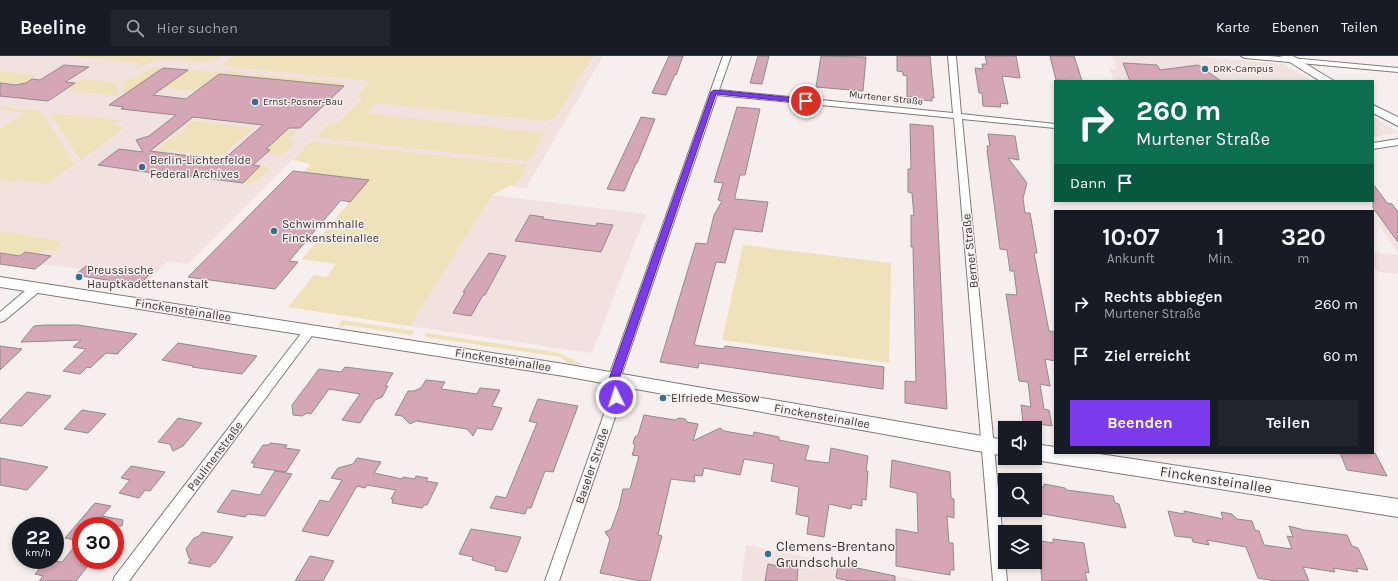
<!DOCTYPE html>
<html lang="de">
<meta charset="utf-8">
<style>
:root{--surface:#171b24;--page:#20242c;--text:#f1f3f6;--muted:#9ea1a6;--line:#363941;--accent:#7c3aed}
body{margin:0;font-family:Karla,sans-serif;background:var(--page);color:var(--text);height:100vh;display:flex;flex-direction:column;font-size:15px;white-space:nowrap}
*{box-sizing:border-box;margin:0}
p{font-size:13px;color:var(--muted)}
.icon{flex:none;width:22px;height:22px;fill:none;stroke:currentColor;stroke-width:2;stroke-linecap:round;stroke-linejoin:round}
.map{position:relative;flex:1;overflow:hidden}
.side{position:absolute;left:1054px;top:154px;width:320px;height:244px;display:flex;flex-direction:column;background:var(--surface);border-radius:0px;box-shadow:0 2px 6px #0003}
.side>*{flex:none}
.banner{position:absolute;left:1054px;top:24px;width:320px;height:122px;border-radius:0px;box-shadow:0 2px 6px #0003;background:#0b6e4f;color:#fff;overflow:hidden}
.controls{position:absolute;left:998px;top:365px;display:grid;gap:8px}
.controls a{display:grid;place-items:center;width:44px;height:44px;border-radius:0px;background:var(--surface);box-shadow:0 2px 6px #0003;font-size:20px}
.speed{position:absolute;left:12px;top:461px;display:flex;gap:8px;font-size:20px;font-weight:700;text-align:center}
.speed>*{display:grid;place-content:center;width:52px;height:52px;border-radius:50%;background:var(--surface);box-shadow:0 2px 6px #0003;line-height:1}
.speed small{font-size:10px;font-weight:400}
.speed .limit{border:6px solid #d22;background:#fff;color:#111}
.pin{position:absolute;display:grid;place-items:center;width:34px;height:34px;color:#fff;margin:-17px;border:2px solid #fff;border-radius:50%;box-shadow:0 1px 4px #0007}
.me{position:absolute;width:44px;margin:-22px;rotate:356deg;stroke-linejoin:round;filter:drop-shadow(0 0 3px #0008)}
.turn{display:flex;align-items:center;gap:14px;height:84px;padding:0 16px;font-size:18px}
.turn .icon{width:52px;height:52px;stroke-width:2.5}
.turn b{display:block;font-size:28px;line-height:34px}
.then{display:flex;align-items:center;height:38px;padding:0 16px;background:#0003;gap:8px;font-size:15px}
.eta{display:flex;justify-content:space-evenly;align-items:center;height:68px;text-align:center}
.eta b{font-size:24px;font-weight:700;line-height:28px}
.primary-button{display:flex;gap:8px;margin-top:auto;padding:8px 16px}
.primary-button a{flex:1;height:46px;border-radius:0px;background:var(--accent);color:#fff;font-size:16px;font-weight:700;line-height:46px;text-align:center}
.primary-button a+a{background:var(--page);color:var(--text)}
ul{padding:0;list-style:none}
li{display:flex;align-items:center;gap:12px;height:52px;padding:0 16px}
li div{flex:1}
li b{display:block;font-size:15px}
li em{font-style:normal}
header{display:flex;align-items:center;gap:24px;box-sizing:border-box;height:56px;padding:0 20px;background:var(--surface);border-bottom:1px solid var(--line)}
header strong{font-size:19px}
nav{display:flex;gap:22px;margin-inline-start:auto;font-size:14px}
.search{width:280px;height:36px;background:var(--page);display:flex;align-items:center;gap:10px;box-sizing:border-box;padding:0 14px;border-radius:0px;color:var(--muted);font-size:15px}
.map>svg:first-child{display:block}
</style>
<header>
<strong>Beeline</strong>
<div class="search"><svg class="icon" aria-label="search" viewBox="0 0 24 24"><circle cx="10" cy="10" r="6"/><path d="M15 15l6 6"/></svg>Hier suchen</div>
<nav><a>Karte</a><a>Ebenen</a><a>Teilen</a></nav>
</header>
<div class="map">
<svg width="1398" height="525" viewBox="0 0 1398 525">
<rect width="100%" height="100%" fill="#f7efee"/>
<path fill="#f1e1df" d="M0,0H603L526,132L292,104L188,208L168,205L143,230L75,219L81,213L41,208L35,213L0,208Z
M1112,0H1190L1284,8L1313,25H1114L1109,12L1117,13Z
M1373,61L1398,76V77L1373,81Z
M492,139L646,158L592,297L410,270Z
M1378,167L1398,169V197Z
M1373,196L1398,199V218L1378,216L1373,209Z
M746,489L922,525H741Z"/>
<path fill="#efe1ba" d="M69,0H222C205,14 182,0 162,3C152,4 145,11 135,11L140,7Z
M232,0H593L555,62L545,65L376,47L366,57L545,77L529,105L320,82L318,80L329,68L339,66L362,43L358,39L371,25L222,10Z
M155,11L163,12L125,39L122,26L132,23Z
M188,14C209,16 228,15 249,17L246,20L219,18L196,35L164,32Z
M0,15L34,19H36C26,30 13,29 0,27Z
M254,18L340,26L345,29L344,30L250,21Z
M85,23L116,27L119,40L70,35L72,32L69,31L79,25Z
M0,51L41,55L74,108L47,128L18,124L15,126L0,124V73L26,57L0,53Z
M50,57L120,64L113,69L125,71L81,104Z
M195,65L253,72L221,100L170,94L163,97L155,96L169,84L184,76L182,73Z
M269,72L297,75L288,83L294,87L283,99L266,98V93L272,88Z
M310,86H316L527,109L518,126L492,139L410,270L288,251L314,219L327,221L336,208L302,203L368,124L303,116L311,108L293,104Z
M260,110L270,112C261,120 256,128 243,127Z
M0,175L56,184L60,190L54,196L46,194L40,198L25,196L20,200L0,197Z
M743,189L891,207L889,307L722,284Z
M342,264L415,275L411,279L346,269L338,272Z
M426,277L547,295L559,297L582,308V309L567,307L561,301L425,281Z"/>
<path fill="#d5a7b6" stroke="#918a8c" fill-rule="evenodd" d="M669,0H683L676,19L675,18L666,39L652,37Z
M758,0H769L762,28L750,27Z
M821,0L866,1L863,35L816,31Z
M897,0H930L934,42L932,41V45L913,43V41H907V20L903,19V16L897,15Z
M985,0H1016L1020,22L1002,20L1008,48L1000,47L1001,51L983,50L982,37H979L975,12L983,13L982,8H987Z
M1050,0H1074L1082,25L1056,24Z
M1123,7L1157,9L1160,14L1198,9L1221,25H1130Z
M64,9L89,11L65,26L75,27L48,45L0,40V27L16,29L26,27L32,23L40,24Z
M163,12L188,14L153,39L186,43L219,18L344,30L300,72H289L266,93L270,94L253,109L260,110L243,127L182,119L180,121L98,109L119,93L143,96L136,84L149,80L176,59L121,53L124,51L109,49ZM193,61L263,69L223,104L150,95Z
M737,51L760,53L745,119H740L735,141V143L768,146L762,176L734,173L725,207L716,206L694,289L724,293L725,290L884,311L883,333L699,307L698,312L660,306L696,187L707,188L714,159L722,145L718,144L723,127L714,126Z
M641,61L655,63L637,107H636L624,135L607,133Z
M910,68L933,70L947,353L905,347V325L916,326L913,191H911V159L914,160L912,137L908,136V113H911Z
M988,78L1015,80L1019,104L1008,102L1027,127L1023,142L1025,157H1030L1037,197H1034L1049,275L1055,276V305L1045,303L1050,330L1040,328L1044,353L1049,354L1052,370L1023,366L1021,349L1031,351L1028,326L1019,325L1006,238L1017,239L1014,215H1010L1007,194L1000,193L987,94H988L987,90H990Z
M293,115L369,124L350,146L341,144L289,205L298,206L275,233L188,221Z
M1373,128L1387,147L1392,148L1398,156V186L1373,152Z
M530,159L544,161L543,163L596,170L597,167L613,169L601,196L515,185Z
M25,196L51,200L35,213L0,208V197L20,200Z
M489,197L506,200L485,239H483L471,260L453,257L465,236H463Z
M86,210L149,219L139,229L75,219Z
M45,269H78L137,278L117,298L106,297L90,312L87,311L80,318L63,315L86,293L73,291L81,284L21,286L34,270Z
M178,287L257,300L242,318L192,311L193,310L162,304Z
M0,290L22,293L0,314Z
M345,311L393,317L385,330H388L382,341L375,344L360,367L342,364L360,338L329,333L311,358L307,357L302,360L293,359L292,349L319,313L341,316Z
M426,324L445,326L441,333L477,338L480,332L500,334L492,350L502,352L492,374L477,372L473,380L467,373L416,365L410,368L402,360L395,359L408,335H414L421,332Z
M27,336L51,340L22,370L0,367V364Z
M538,343L578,350L553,416L545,415L531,452H527L525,458L490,452L496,440L506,442L537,367L529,365Z
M82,354L106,358L88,377L64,373Z
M644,359L675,364L679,362L685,363L687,366L698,368L693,385L720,372L724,375L753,380L754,376L779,381V384L809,390L805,404L829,407L831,392L868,400L866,415H868L866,444L862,443V450L852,448L851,453L829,448L824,481L807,478L809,461L796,458L799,431L771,425L774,408L744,403L740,419L704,412L702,420L694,419L695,426L671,423L658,479L662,480L650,525H641L600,517L610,483L605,476L611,473L619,451L623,433H630L639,400L632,399L635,390L633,387L635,381L638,379Z
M178,362L202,367L183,390L173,395L170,388L158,386Z
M270,387L287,389L285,392L300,394L286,416L259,412L253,411L255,407H251L263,389H269Z
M1340,397H1375L1387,420L1347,414Z
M0,402L48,411L27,434L0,429Z
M357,402L381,406L374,417L402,423L403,421L415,423L416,420L428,422L426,425L438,427L427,449H424L422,452L392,447L393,443H391L396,434L367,429L365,432L357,430L328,480L302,475L320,444L329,446L342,424L331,422L338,412L353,408Z
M892,404L950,416L951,442L954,443V462L947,460L949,487H953L954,514H950V519L896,510V473L918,477L917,437L890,431Z
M131,410L165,416L150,435L145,434L139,442L119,437L130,424L121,422Z
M275,415L292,418L265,460L248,458L245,461L217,456L232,434L260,439Z
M1044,428L1065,432L1066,434L1113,440L1115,447L1119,448L1126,472L1037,457L1035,455V429L1044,431Z
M95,447L111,450L102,460L123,464L122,470H81V509L87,511L76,525H39L43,520L35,518L47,504L62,506L79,485L65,482Z
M1168,455L1184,458V455L1223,463L1221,456L1232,458L1237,463L1252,465L1255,474L1259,475L1264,489L1292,493L1287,480L1293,481L1289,470L1304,474L1347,479L1352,490L1358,492L1368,514L1356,512L1358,516L1333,512L1335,516L1303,511L1309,525H1275L1258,522L1246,491L1207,484L1209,489L1193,486L1192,482L1175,480Z
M471,473L521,481L507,516L495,514L496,511L472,504L473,501L459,498Z
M202,476L233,481L215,507H213L210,511L188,507L191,503L189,502L186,493L194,482L199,480Z
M1053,483L1084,487L1089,517L1085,516L1087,525H1042L1039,495L1035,492V484L1053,487Z
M310,500L334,505L323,525H295Z
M778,507L798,511L797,525H765L768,508L778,510Z
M838,508L895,520V525H850L836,522Z"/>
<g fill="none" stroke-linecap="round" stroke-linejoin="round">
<defs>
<path id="street" d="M723,0H731L719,34L953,57L948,0H956L961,58L1055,68V72L962,63L1007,525H993L954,62L717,39L620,323L622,341L559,525H545L610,341L608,323Z
M1241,0H1269L1398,12V16L1245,2Z
M1398,83V89L1373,93V87Z
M36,228L40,229L41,232L40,235L4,265L0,266V256L32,229Z
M310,270L314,271L316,274L314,277L129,525H113L115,520L306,271Z"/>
<path id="secondary" d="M1280,0H1293L1334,25H1320Z
M1373,49L1398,61V70L1373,57Z
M0,221L564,308L1005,384V400L564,320L0,231Z
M1035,388L1055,391V397H1093L1398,443V461L1035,404L1030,402H1035Z"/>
</defs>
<use href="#street" stroke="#807978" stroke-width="2"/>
<use href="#secondary" stroke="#807978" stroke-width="2"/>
<use href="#street" fill="#fff" fill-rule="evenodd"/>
<use href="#secondary" fill="#fff" fill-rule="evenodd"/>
</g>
<path fill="#7c3aed" stroke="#51269a" d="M714,34L806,43L809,45L806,47L716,38L619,323L621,341L620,343H613L609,323L711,36Z"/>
<g fill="#38708a" stroke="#f7efee" stroke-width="1.5">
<circle cx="1205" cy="13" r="4"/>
<circle cx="255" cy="46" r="4"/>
<circle cx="142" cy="111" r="4"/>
<circle cx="274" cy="175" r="4"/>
<circle cx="79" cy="221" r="4"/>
<circle cx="663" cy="342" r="4"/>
<circle cx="768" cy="498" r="4"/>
</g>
<g text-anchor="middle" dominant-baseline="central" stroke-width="3" stroke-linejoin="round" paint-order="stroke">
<g font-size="10" fill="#393635" stroke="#f7efee" text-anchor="start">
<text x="1213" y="13">DRK-Campus</text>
<text x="263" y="46">Ernst-Posner-Bau</text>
</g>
<g font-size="10" fill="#393635" stroke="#f7efee">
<text transform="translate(886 42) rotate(6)">Murtener Straße</text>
</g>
<g font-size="12" fill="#393635" stroke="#f7efee" text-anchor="start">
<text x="150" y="104">Berlin-Lichterfelde<tspan x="150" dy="14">Federal Archives</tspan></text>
<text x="282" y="168">Schwimmhalle<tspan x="282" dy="14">Finckensteinallee</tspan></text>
<text x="87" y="214">Preussische<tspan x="87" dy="14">Hauptkadettenanstalt</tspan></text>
<text x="671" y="342">Elfriede Messow</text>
</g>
<g font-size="12" fill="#393635" stroke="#f7efee">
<text transform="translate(970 195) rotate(-96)">Berner Straße</text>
<text transform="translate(183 254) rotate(9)">Finckensteinallee</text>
<text transform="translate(503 304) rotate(9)">Finckensteinallee</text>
<text transform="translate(822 360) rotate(10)">Finckensteinallee</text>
<text transform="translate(215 400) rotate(-53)">Paulinenstraße</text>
<text transform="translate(592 410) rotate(-71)">Baseler Straße</text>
</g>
<g font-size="14" fill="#393635" stroke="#f7efee">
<text transform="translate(1216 424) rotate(9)">Finckensteinallee</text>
</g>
<g font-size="14" fill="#393635" stroke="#f7efee" text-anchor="start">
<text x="776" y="490">Clemens-Brentano<tspan x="776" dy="16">Grundschule</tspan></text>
</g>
</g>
</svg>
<div class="controls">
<a><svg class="icon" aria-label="sound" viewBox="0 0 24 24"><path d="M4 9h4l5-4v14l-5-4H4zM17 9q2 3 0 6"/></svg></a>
<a><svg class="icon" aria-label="search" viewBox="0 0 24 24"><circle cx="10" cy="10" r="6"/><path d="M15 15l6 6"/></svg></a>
<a><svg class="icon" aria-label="layers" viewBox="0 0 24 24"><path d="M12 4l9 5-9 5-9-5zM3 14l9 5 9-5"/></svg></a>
</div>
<div class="speed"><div>22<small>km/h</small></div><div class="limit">30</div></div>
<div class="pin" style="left:806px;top:45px;background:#d93025"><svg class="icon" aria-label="arrive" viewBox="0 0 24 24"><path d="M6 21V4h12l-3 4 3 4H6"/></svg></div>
<svg class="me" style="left:616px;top:341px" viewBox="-20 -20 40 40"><circle r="17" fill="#7c3aed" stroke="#fff" stroke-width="3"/><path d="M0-11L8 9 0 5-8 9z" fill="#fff"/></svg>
<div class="banner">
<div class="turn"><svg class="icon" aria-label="right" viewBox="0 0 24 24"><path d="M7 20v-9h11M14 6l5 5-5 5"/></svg><div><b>260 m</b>Murtener Straße</div></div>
<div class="then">Dann<svg class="icon" aria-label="arrive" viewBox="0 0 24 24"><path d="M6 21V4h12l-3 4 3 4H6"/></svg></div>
</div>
<section class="side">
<div class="eta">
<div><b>10:07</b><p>Ankunft</p></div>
<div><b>1</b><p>Min.</p></div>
<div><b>320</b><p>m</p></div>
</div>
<ul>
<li><svg class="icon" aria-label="right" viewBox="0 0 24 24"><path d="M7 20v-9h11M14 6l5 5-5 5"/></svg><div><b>Rechts abbiegen</b><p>Murtener Straße</p></div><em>260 m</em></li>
<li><svg class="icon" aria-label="arrive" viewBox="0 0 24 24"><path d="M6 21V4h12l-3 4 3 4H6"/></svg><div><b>Ziel erreicht</b></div><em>60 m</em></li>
</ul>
<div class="primary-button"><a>Beenden</a><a>Teilen</a></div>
</section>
</div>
